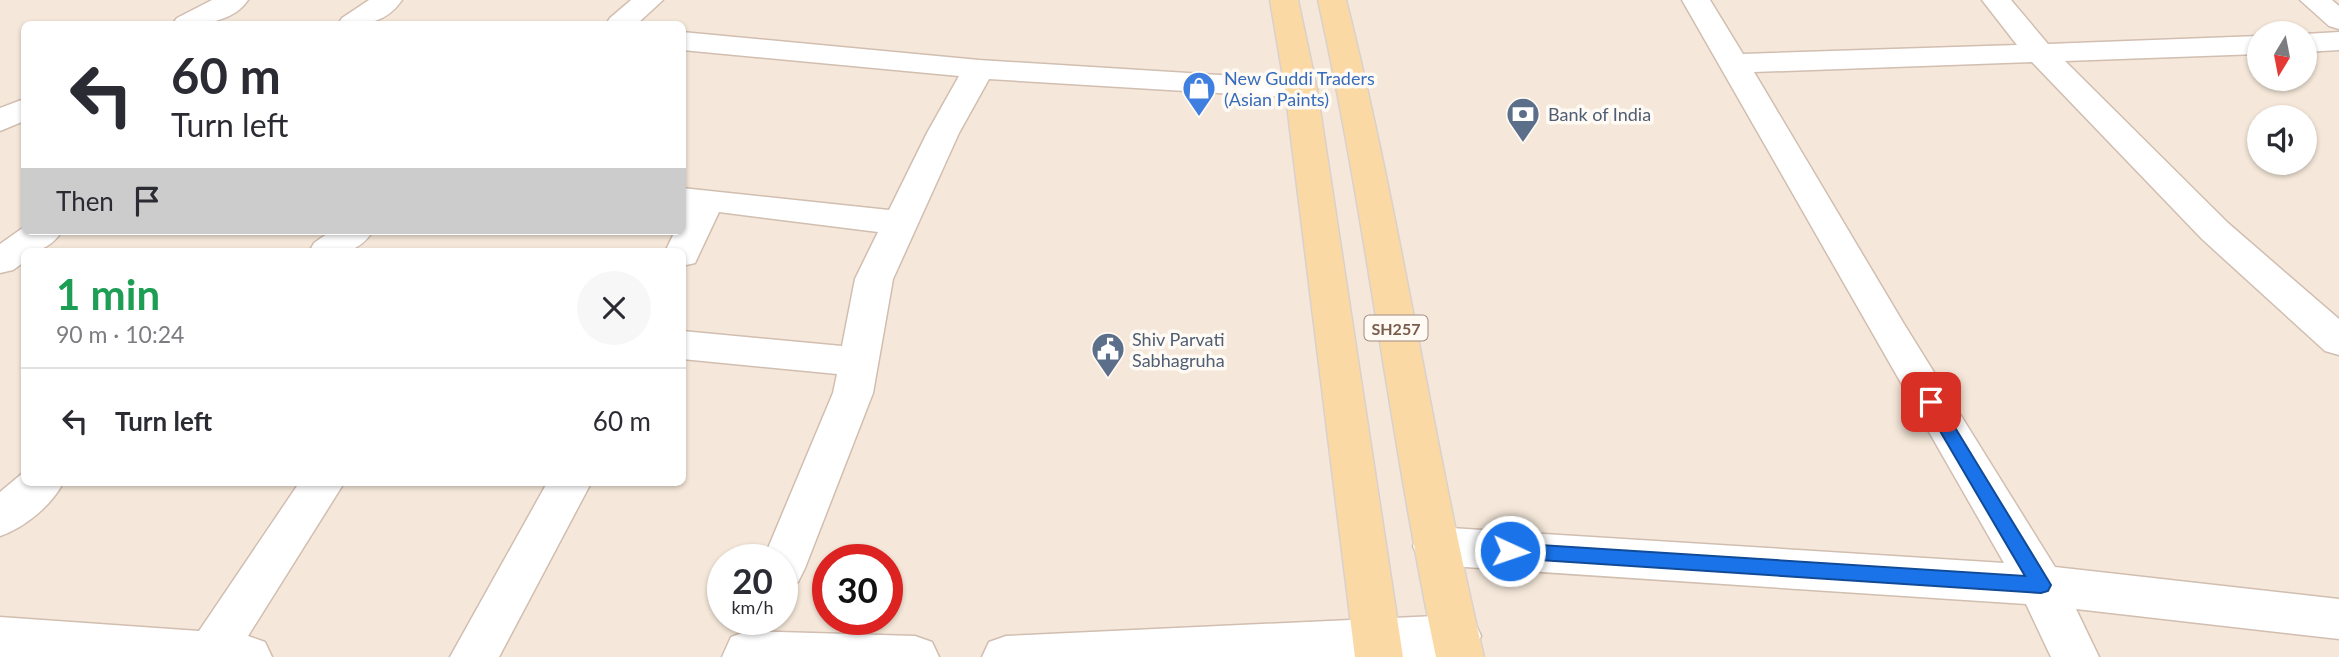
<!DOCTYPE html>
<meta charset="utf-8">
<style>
:root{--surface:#fff;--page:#f7f7f7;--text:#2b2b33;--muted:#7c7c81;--line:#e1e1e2}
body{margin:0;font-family:Lato,sans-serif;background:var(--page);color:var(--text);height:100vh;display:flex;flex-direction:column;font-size:26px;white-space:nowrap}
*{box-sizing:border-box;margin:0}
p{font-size:23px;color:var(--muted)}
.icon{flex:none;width:38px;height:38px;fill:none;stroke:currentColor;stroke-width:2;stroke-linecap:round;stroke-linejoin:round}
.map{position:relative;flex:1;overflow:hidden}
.drawer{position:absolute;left:21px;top:248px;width:665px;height:238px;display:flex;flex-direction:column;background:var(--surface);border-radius:10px;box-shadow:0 2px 5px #0004}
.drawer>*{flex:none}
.top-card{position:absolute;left:21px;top:21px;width:665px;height:214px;border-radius:10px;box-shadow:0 2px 5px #0004;background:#fff;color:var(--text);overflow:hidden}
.needle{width:46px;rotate:190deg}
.fabs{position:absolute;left:2247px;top:21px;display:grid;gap:14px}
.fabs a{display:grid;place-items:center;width:70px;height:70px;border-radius:50%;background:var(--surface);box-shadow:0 2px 5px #0004;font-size:35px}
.speed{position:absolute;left:707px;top:544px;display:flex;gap:14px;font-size:35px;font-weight:700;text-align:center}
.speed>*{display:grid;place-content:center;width:91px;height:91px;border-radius:50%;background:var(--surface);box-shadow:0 2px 5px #0004;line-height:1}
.speed small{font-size:18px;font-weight:400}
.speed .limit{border:10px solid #d22;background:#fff;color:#111}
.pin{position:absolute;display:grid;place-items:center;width:60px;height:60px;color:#fff;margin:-30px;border-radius:14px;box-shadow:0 4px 10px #0006}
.me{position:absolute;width:77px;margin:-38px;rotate:93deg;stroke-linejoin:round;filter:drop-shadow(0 0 5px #0008)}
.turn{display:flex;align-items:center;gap:24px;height:147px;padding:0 35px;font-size:32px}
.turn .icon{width:91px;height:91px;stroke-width:2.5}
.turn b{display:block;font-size:49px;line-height:60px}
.then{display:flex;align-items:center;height:66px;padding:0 35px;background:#0003;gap:14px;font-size:26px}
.round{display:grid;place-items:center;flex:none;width:74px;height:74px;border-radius:37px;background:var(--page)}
.overview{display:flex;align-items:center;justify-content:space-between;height:119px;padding:0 35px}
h1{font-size:42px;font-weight:700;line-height:52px;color:#1e9e55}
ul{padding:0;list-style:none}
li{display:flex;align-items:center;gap:21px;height:105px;padding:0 35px;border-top:2px solid var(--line)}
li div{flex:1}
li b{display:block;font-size:26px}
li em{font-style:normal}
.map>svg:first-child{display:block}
</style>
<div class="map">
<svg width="2339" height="657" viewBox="0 0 2339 657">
<rect width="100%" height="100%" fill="#fdf6ec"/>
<path fill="#f5e8da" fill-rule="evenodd" d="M0,0H2339V657H0ZM24,24H682V231H24ZM2259,33H2305V79H2259ZM2259,117H2305V163H2259ZM24,252H682V483H24ZM723,560H782V620H723ZM828,560H887V620H828Z"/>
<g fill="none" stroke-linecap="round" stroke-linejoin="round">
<defs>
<path id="street" d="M212,0H248C233,23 197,26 172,24L177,18Z
M369,0H402C385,25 364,24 338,24L342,18Z
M631,0H663L637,24H606L610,18Z
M1682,0H1710L1743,54L2017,45L1982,0H2011L2048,44L2259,36V54L2065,61L2228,223L2339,319V355L2325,351L2202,239L2032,62L1754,72L1904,324L2055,567L2339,599V639L2076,609L2099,657H2051L2026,604L1435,565L1419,559L1413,546L1419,533L1435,527L2004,563Z
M2300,0H2332L2339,6V29L2329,26Z
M682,32L979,60L1301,80L1312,82L1317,89L1312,96L1301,98L989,79L959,133L893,279L873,393L805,568L798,582L782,587V560H763L833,393L837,374L682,359V331L842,346L855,279L878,232L719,212L695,263L682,266V252H665L675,231H682L685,210H682V188L889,210L927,133L959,76L682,50Z
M2339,32V50L2305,52V34Z
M24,99V121L0,131V108Z
M24,227V231H62C53,245 41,252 24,252V262L13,270L0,273V244Z
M331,231H373C356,257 337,252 309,252L314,243Z
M24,472V483H63C51,506 24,528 0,536V492Z
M299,483H344L248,636L265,642L272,657H0V617L199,631Z
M547,483H591L499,657H450Z
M1457,615L1474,621L1481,636L1474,651L1457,657H982L989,642L1006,636Z
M748,631L915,636L932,642L939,657H722L731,637Z"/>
<path id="primary" d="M1270,0H1298L1317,89L1403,657H1355L1285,89Z
M1318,0H1346C1401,217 1432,439 1484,657H1436C1390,439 1366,217 1318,0Z"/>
</defs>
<use href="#street" stroke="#d1beb0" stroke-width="3"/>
<use href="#primary" stroke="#dad1cd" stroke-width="3"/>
<use href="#street" fill="#fff" fill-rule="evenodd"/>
<use href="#primary" fill="#fbd9a5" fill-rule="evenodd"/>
</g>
<path fill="#1a73e8" stroke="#114b97" stroke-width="2" d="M1931,396L1937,398L2048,580L2051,585L2048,591L2041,593L1510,558L1503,556L1500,551L1503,545L1510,543L2025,576L1923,402Z"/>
<defs>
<symbol id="shop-pin" viewBox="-11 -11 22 30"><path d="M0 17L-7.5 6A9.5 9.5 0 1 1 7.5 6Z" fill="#3f7fe0" stroke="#fffaf3"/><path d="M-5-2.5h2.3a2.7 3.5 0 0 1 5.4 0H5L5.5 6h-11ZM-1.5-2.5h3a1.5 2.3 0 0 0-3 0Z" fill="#fff"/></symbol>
<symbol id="bank-pin" viewBox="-11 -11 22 30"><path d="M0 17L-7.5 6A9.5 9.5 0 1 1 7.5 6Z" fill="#5c6f8a" stroke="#fffaf3"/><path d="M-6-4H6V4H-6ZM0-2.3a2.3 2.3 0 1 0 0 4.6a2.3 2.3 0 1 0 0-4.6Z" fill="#fff"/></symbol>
<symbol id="civic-pin" viewBox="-11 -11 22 30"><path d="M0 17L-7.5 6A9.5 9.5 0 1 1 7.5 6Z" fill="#5c6f8a" stroke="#fffaf3"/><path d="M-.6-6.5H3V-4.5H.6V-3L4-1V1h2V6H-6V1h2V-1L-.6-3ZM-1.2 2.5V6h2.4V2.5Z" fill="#fff"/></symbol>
</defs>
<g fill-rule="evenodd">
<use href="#shop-pin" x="1180" y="69" width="38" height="52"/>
<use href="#bank-pin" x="1504" y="95" width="38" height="52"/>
<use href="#civic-pin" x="1089" y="330" width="38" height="52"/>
</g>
<g text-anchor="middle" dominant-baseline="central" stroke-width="7" stroke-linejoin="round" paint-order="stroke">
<rect fill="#fffaf3" stroke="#a28b7f" stroke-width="2" x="1364.5" y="315.5" width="63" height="25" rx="5"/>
<g font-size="16" font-weight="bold" fill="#7a5c4d">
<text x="1396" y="328">SH257</text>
</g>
<g font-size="18" fill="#366cbe" stroke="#fffaf3" text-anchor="start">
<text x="1224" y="78">New Guddi Traders<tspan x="1224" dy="21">(Asian Paints)</tspan></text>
</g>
<g font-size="18" fill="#4e5e75" stroke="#fffaf3" text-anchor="start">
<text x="1548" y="114">Bank of India</text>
<text x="1132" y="339">Shiv Parvati<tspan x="1132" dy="21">Sabhagruha</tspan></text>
</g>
</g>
</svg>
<div class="fabs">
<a><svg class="needle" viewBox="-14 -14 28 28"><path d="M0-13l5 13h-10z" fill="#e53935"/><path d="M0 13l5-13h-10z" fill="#7c7c81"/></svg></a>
<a><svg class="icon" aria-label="sound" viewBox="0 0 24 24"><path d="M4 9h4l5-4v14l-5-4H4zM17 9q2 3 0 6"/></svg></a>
</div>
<div class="speed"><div>20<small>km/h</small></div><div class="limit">30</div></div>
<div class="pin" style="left:1931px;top:402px;background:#d93025"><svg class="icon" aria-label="arrive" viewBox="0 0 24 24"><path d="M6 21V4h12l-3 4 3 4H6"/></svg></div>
<svg class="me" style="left:1510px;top:551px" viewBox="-20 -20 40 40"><circle r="17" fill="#1a73e8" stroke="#fff" stroke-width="3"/><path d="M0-11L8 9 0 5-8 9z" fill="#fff"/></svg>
<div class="top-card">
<div class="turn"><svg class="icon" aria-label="left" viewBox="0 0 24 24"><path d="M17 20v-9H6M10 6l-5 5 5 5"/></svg><div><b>60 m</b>Turn left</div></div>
<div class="then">Then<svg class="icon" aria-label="arrive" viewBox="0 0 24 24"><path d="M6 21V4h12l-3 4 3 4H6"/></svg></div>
</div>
<section class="drawer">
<div class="overview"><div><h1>1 min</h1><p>90 m · 10:24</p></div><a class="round"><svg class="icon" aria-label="close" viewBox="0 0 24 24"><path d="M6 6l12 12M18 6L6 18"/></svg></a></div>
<ul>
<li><svg class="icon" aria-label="left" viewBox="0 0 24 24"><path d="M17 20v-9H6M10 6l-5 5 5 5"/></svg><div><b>Turn left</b></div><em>60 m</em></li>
</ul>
</section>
</div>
